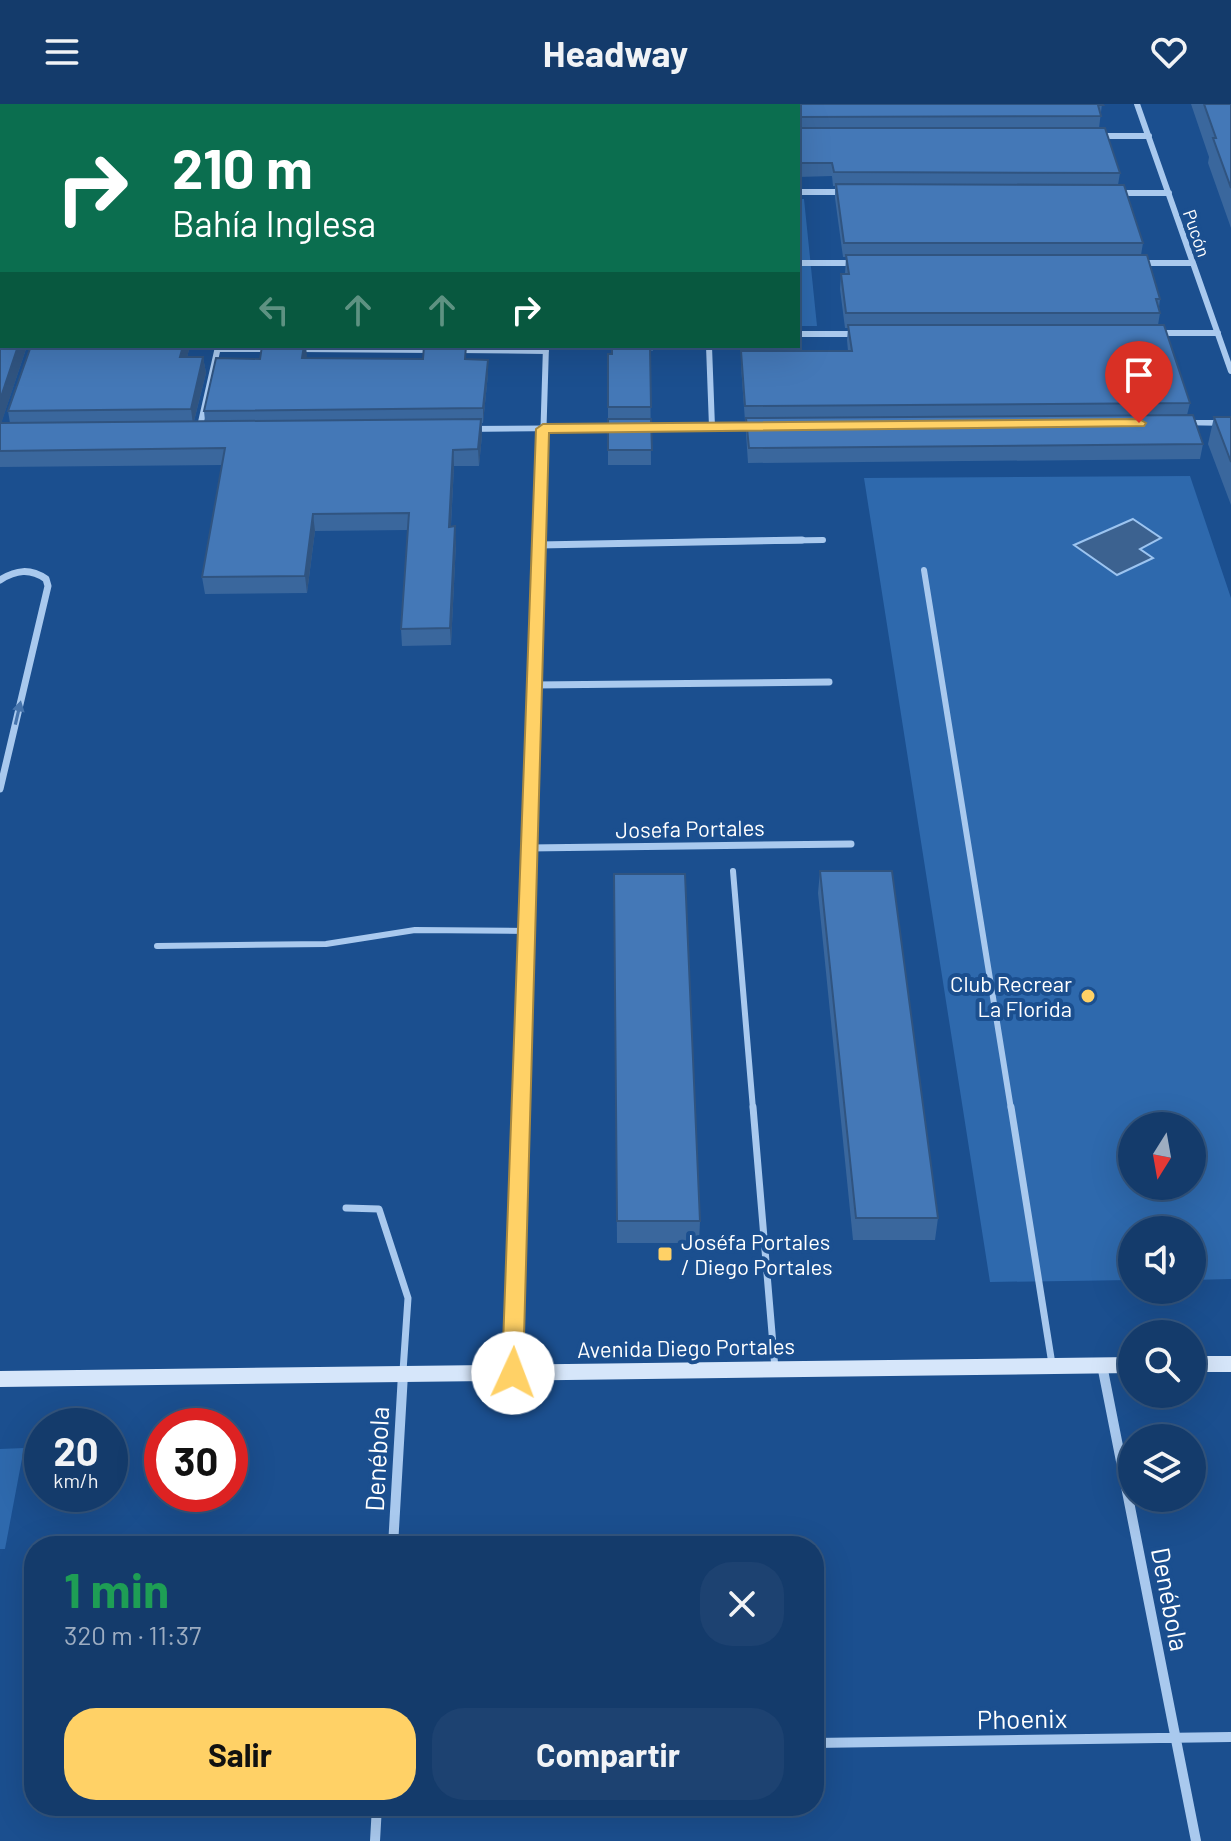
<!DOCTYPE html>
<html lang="es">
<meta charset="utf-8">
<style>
:root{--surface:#143b6b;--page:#1d4271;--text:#f1f3f6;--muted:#9dadc1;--line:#33557e;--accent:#ffd166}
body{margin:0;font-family:Barlow,sans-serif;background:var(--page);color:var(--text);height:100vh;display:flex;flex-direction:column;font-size:30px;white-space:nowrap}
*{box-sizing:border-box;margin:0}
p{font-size:26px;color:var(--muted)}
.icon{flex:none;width:44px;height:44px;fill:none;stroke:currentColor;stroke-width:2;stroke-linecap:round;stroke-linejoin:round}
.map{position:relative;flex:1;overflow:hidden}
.side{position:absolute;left:24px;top:1432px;width:800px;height:280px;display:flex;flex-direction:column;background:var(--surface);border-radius:32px;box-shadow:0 8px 32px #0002,0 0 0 2px var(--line)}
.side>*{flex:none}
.banner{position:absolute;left:0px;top:0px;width:800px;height:244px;box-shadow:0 8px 32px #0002,0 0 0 2px var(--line);background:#0b6e4f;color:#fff;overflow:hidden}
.needle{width:52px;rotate:191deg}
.controls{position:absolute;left:1118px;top:1008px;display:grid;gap:16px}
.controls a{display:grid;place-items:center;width:88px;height:88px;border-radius:50%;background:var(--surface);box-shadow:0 8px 32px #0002,0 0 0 2px var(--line);font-size:40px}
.speed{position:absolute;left:24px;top:1304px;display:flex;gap:16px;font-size:40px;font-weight:700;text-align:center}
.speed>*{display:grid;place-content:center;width:104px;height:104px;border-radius:50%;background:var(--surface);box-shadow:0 8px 32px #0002,0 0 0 2px var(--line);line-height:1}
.speed small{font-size:20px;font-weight:400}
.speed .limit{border:12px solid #d22;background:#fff;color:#111}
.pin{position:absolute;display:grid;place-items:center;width:68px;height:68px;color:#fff;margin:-82px -34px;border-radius:50% 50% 50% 0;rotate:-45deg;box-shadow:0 0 8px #0007}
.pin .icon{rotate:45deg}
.me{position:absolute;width:88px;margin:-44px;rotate:2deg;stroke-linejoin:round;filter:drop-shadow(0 0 6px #0008)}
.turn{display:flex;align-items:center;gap:28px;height:168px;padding:0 40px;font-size:36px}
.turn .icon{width:104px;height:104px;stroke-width:2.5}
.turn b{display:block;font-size:56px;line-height:68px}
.lanes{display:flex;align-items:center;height:76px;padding:0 40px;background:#0003;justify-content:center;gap:40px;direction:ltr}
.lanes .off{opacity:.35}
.round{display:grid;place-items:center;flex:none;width:84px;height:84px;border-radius:32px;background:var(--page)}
.head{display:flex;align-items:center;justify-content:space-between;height:136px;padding:0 40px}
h1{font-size:48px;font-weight:700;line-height:60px;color:#1e9e55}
.primary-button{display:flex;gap:16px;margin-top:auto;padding:16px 40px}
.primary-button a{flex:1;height:92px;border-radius:32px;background:var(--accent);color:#111;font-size:32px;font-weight:700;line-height:92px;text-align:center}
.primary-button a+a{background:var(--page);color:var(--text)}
header{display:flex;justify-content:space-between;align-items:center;height:104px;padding:0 40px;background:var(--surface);font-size:36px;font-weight:700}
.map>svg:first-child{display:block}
</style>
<header><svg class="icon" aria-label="menu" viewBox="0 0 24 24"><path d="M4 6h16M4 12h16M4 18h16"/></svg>Headway<svg class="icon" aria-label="heart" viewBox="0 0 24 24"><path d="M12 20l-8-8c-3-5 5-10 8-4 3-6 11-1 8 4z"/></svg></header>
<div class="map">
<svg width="1231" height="1737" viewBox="0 0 1231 1737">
<rect width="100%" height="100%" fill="#1b4f8f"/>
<path fill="#2e69ad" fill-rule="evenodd" d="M798,95H804L817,222H798Z
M1190,372L1231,494V1175L1192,1176V1126H1132V1176L990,1178L864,374ZM1132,1022H1192V1082H1132Z
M24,1344L5,1445H0V1345Z"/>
<path fill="#3c6290" stroke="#9cc4f0" stroke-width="2" d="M1133,415L1161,434L1140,445L1153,454L1117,471L1074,441Z"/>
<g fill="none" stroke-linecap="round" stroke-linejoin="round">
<path stroke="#a9c9ee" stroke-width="6" d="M924,466L1011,1005
M733,767L753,1005
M157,842L326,840L415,826L527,827"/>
<path stroke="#a9c9ee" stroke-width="7" d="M753,1003L775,1265
M1011,1003L1052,1260
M346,1104L379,1105L408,1194L403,1267"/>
<path stroke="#a9c9ee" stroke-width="6" d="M1137,0L1231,267
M1099,32H1149
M798,88H844
M1117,89H1169
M798,159H852
M1142,159H1193
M1158,229H1218
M798,230H857
M709,242L712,323
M218,245H269
M299,245L433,246
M459,246L546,247
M199,327L218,243
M540,438L546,242
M688,438L823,436"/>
<path stroke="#a9c9ee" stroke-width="7" d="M539,441L802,436
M0,476C16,466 30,464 46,475L48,482L0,685
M534,581L829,578
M529,744L851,740
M521,1005L540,436"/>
<path stroke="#a9c9ee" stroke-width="10" d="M1102,1261L1196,1737
M513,1269L522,1003
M393,1442L403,1270
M814,1639L1231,1633
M375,1737L377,1702"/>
<path fill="#a9c9ee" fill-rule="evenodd" d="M1179,316H1231V322L1175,321V317Z
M763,320L767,321V325L463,328L458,325L463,322Z"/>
<path fill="#d6e6fa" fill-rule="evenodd" d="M1192,1252H1231V1268H1192Z
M1132,1253V1269L0,1283V1267Z"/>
</g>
<path fill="#3a679d" d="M0,0H355V2H2V103H0Z
M592,0H1102L1099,24L1120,69L1118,81L1143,139L1141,151L1160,195L1159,203L1160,209L1158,221L1190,299L1187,311L1203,340L1200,355L748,359L746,329V317H745L741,262V247H848L847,236L848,224H845L840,185L841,170H845L846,153H843L835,94V82H833L832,72L798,73V2H592Z
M1191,0H1231V124L1208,59L1209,53Z
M0,175L2,242H27L1,319H10L8,307L190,242L187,253H203L206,269L194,317H205L204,307L260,255L262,242H306V254L488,256V270L483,319H482V331L479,362H454L451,422L456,439L451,541L402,542L401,525L408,426L315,427L307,489L205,490L202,473L222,361L0,363Z
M612,242H653V247H650L651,361H608V250H612Z
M1214,313H1231V401L1208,340Z
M820,767L938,1114L935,1136H853L818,789Z
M614,770L700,1117L699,1139H617Z"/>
<path fill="#305480" d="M18,242H27L0,323V296Z
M183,242H190L183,269L180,253Z
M304,242H306L307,252L304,269L302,254Z
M203,253L206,269L193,321L191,305Z
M488,256V270L483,319V304Z
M481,315L482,331L479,362L478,345Z
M453,346L454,362L450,439L449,423Z
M313,410L315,427L307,489L305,472Z
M455,422L456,439L451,541L450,524Z"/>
<path fill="#4478b7" stroke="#305480" stroke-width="2" d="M0,0H351V2H2V87H0Z
M446,0H485V2H446Z
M610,0H646V2H610Z
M725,0H1102L1103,1H1098L1101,12L798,13V2H725Z
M1204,0H1231V84L1213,34H1216Z
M798,24H1105L1120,69L834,68L832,59H798Z
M836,80L1124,81L1143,139H844Z
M846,151H1147L1160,195H1156L1160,209H846L841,170H849Z
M0,175H2V242H18L0,296Z
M848,221H1164L1190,299L745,302L741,247H852Z
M31,242H183L180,253H203L191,305L8,307Z
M262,242H304L302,254L423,255L424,242H466L465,255L488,256L483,304L204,307L216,254L260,255Z
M612,242H650L651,303H608V250H612Z
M1193,311L1203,340L749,344L746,314Z
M1214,313H1231V358Z
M481,315L478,345L453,346L449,423L455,422L450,524L401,525L409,409L313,410L305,472L202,473L225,344L0,347V319Z
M608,315H651L652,346H608Z
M820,767H892L938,1114H856Z
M614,770H685L700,1117H617Z"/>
<defs><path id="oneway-solid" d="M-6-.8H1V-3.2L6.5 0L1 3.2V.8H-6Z" transform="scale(2)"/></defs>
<use fill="#4674ac" href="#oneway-solid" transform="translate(18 609) rotate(-77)"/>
<path fill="#ffd166" stroke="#a68842" stroke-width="2" d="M1139,315L1146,319L1144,322L549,329L523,1269L520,1276L513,1278L505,1276L502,1269L536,325L543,320Z"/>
<g fill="#ffd166" stroke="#1b4f8f" stroke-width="3">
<circle cx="1088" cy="892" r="8"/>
<rect x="657" y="1142" width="16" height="16" rx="4"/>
</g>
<g text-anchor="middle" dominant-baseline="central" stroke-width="8" stroke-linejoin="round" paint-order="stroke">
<g font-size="18" fill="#fff" stroke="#1b4f8f">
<text transform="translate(1197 129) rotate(71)">Pucón</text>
</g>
<g font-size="22" fill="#fff" stroke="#1b4f8f">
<text transform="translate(690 724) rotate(-1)">Josefa Portales</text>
<text transform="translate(686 1243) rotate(-1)">Avenida Diego Portales</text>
</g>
<g font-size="22" fill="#fff" stroke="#1b4f8f" text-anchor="end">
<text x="1072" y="879">Club Recrear<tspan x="1072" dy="25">La Florida</tspan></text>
<text x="681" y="1137" text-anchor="start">Joséfa Portales<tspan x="681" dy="25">/ Diego Portales</tspan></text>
</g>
<g font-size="26" fill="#fff" stroke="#1b4f8f">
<text transform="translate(376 1355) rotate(-87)">Denébola</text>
<text transform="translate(1171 1495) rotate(79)">Denébola</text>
<text transform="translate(1022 1614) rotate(-1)">Phoenix</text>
</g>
</g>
</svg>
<div class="controls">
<a><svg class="needle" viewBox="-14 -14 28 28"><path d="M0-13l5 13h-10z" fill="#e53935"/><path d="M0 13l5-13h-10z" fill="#9dadc1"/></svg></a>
<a><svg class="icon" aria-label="sound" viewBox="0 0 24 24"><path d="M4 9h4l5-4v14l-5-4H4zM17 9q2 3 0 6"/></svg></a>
<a><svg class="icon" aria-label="search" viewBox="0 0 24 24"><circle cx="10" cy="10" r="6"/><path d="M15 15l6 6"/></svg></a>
<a><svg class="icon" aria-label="layers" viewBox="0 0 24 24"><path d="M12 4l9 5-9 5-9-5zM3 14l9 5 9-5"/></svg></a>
</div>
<div class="speed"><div>20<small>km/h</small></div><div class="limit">30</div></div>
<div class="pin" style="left:1139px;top:319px;background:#d93025"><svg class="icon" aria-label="arrive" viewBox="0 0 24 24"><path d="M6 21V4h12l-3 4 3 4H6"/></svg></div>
<svg class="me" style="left:513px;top:1269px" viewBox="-20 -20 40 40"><circle r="19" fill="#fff"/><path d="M0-13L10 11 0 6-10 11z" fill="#ffd166"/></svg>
<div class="banner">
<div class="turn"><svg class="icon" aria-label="right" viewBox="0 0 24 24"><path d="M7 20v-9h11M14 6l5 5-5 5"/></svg><div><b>210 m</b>Bahía Inglesa</div></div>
<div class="lanes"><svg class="icon off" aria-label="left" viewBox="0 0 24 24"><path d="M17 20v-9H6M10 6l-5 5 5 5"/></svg><svg class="icon off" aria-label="ahead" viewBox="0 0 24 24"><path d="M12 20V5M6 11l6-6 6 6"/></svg><svg class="icon off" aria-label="ahead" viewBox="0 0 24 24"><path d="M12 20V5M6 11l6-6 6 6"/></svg><svg class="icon" aria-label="right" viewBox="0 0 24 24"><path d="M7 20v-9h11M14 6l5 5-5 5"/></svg></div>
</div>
<section class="side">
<div class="head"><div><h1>1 min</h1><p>320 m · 11:37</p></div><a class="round"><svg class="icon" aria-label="close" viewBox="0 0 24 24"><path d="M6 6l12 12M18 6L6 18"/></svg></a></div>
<div class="primary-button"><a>Salir</a><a>Compartir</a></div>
</section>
</div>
